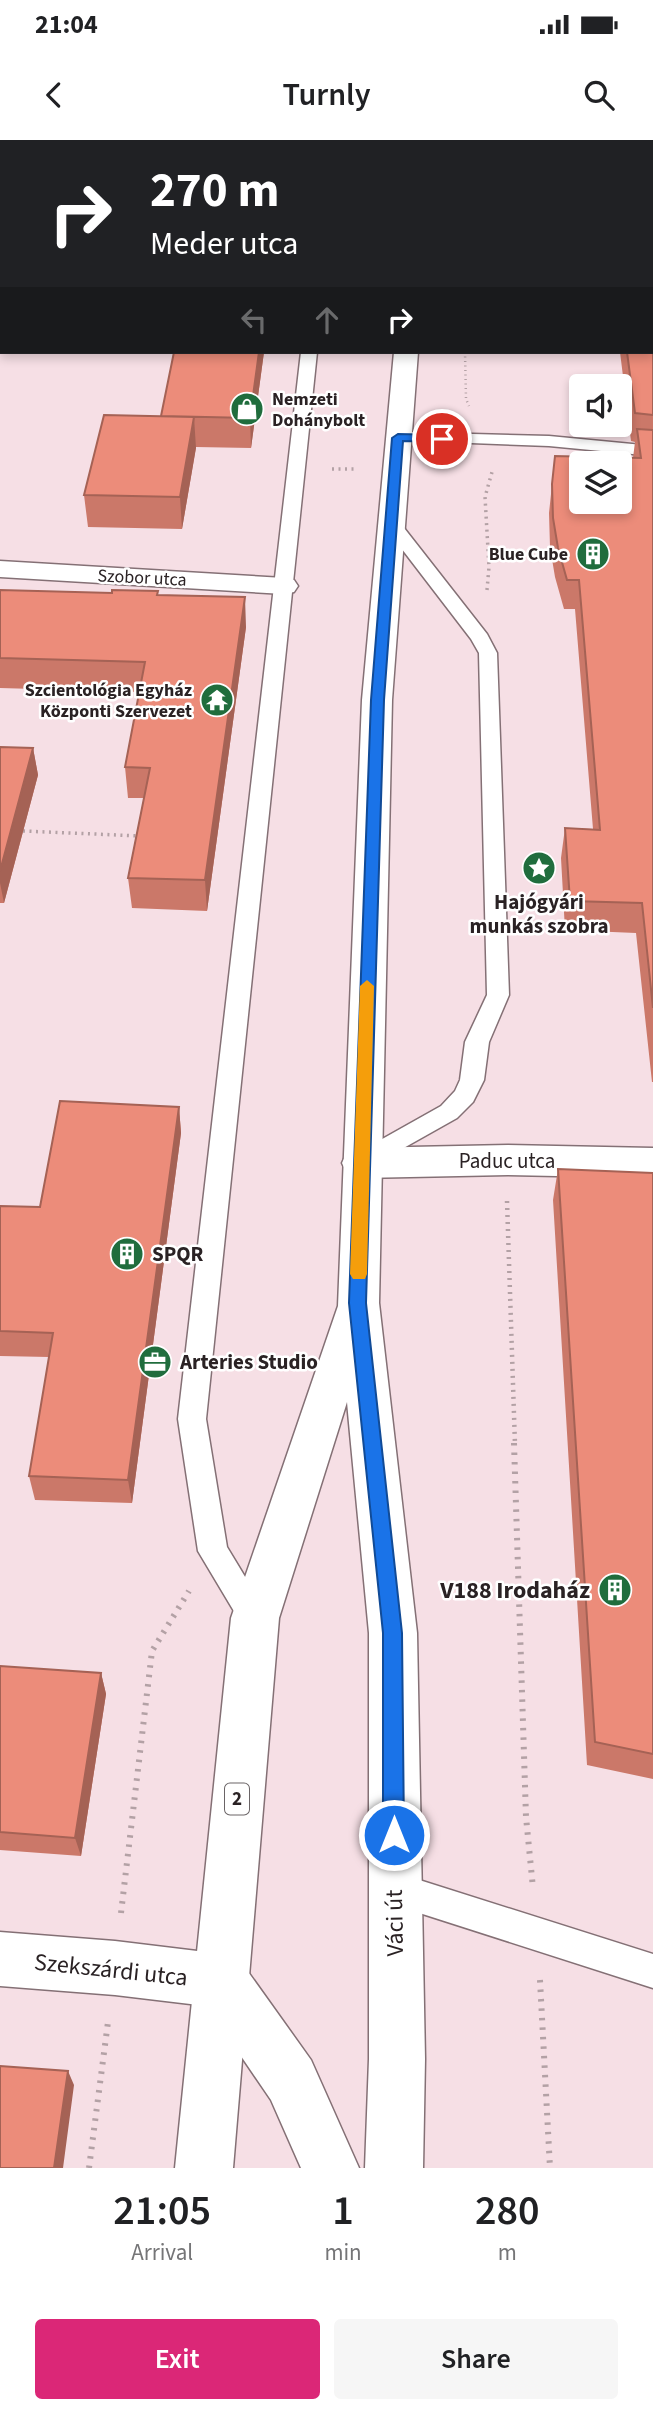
<!DOCTYPE html>
<meta charset="utf-8">
<style>
:root{--surface:#fff;--page:#f6f6f6;--text:#202124;--muted:#757577;--accent:#db2777}
body{margin:0;font-family:"Source Sans 3",sans-serif;background:var(--page);color:var(--text);height:100vh;display:flex;flex-direction:column;font-size:26px;white-space:nowrap}
*{box-sizing:border-box;margin:0}
p{font-size:23px;color:var(--muted)}
.icon{flex:none;width:38px;height:38px;fill:none;stroke:currentColor;stroke-width:2;stroke-linecap:round;stroke-linejoin:round}
.map{position:relative;height:2028px;overflow:hidden}
.details{display:flex;flex-direction:column;background:var(--surface);flex:1}
.details>*{flex:none}
.guide{position:absolute;left:0px;top:0px;width:654px;height:214px;box-shadow:0 4px 10px #0003;background:#202124;color:#fff;overflow:hidden}
.controls{position:absolute;left:569px;top:234px;display:grid;gap:14px}
.controls a{display:grid;place-items:center;width:63px;height:63px;border-radius:7px;background:var(--surface);box-shadow:0 4px 10px #0003;font-size:35px}
.pin{position:absolute;display:grid;place-items:center;width:60px;height:60px;color:#fff;margin:-30px;border:4px solid #fff;border-radius:50%;box-shadow:0 2px 7px #0007}
.me{position:absolute;width:77px;margin:-38px;rotate:0deg;stroke-linejoin:round;filter:drop-shadow(0 0 5px #0008)}
.turn{display:flex;align-items:center;gap:24px;height:147px;padding:0 35px;font-size:32px}
.turn .icon{width:91px;height:91px;stroke-width:2.5}
.turn b{display:block;font-size:49px;line-height:60px}
.lanes{display:flex;align-items:center;height:66px;padding:0 35px;background:#0003;justify-content:center;gap:35px;direction:ltr}
.lanes .off{opacity:.35}
.eta{display:flex;justify-content:space-evenly;align-items:center;height:119px;text-align:center}
.eta b{font-size:42px;font-weight:600;line-height:49px}
.cta{display:flex;gap:14px;margin-top:auto;padding:14px 35px}
.cta a{flex:1;height:80px;border-radius:7px;background:var(--accent);color:#fff;font-size:28px;font-weight:600;line-height:80px;text-align:center}
.cta a+a{background:var(--page);color:var(--text)}
.status{display:flex;justify-content:space-between;align-items:center;height:49px;padding:0 35px;background:var(--surface);direction:ltr}
.status svg{height:19px;fill:currentColor}
header{display:flex;justify-content:space-between;align-items:center;height:91px;padding:0 35px;background:var(--surface);font-size:32px;font-weight:600}
.map>svg:first-child{display:block}
</style>
<div class="status"><b>21:04</b><svg viewBox="0 0 49 12"><path d="M0 12V9h3v3zM5 12V6h3v6zM10 12V3h3v9zM15 12V0h3v12zM26 1h20v11H26zM47 4h2v5h-2z"/></svg></div>
<header><svg class="icon" aria-label="back" viewBox="0 0 24 24"><path d="M15 5l-7 7 7 7"/></svg>Turnly<svg class="icon" aria-label="search" viewBox="0 0 24 24"><circle cx="10" cy="10" r="6"/><path d="M15 15l6 6"/></svg></header>
<div class="map">
<svg width="653" height="2028" viewBox="0 0 653 2028">
<rect width="100%" height="100%" fill="#f6dfe5"/>
<g fill="none" stroke-linecap="round" stroke-linejoin="round">
<defs>
<path id="lane" d="M324,0H336V2H324Z
M301,212H317L206,1279L227,1407L270,1478L266,1488L255,1492L244,1488L198,1411L178,1279Z
M398,292L549,296L653,306V316L549,306L392,300L390,297Z
M391,378L397,379L487,494L497,513L509,855L489,902L484,940L473,962L457,978L361,1032L352,1030L349,1023L352,1016L441,966L455,951L460,940L465,902L487,855L479,513L471,499L382,383Z
M394,1732L653,1814V1848L382,1761L377,1749L382,1737Z"/>
<path id="street" d="M0,421L284,438L294,440L298,446L294,452L284,454L0,437Z
M508,1005L653,1008V1038L508,1035L361,1038L347,1034L342,1023L347,1012L361,1008Z
M0,1792L115,1801L222,1814L241,1822L311,1920L359,2028H301L271,1960L207,1866L115,1855L0,1846Z"/>
<path id="primary" d="M403,0H423V2H403Z
M394,212H418L392,560L379,1163L417,1493L425,1919L423,2028H365L369,1919V1493L347,1262L279,1478L233,2028H175L231,1478L338,1166L362,560Z"/>
</defs>
<use href="#lane" stroke="#847075" stroke-width="3"/>
<use href="#street" stroke="#847075" stroke-width="3"/>
<use href="#primary" stroke="#847075" stroke-width="3"/>
<path stroke="#b3a1a5" stroke-width="2.5" stroke-dasharray="1 3.5" stroke-linecap="butt" d="M465,212L466,259L469,266"/>
<path stroke="#b3a1a5" stroke-width="3.5" stroke-dasharray="2 4.5" stroke-linecap="butt" d="M332,329H355
M487,450L489,427L485,357L492,332
M23,691L141,696"/>
<path stroke="#b3a1a5" stroke-width="4.5" stroke-dasharray="2 5" stroke-linecap="butt" d="M507,1061L515,1305"/>
<path stroke="#b3a1a5" stroke-width="6" stroke-dasharray="2.5 7" stroke-linecap="butt" d="M514,1303L526,1677L533,1748
M121,1773L152,1511L189,1451
M540,1840L550,2028
M89,2028L108,1882"/>
<use href="#lane" fill="#fff" fill-rule="evenodd"/>
<use href="#street" fill="#fff" fill-rule="evenodd"/>
<use href="#primary" fill="#fff" fill-rule="evenodd"/>
</g>
<path fill="#cb7869" d="M0,0H311V2H2V83H0Z
M566,0H653V942H652L636,793L565,790L561,718L565,688L593,689L575,469H564L555,437L550,407L549,373L555,316L633,318L635,302L631,301L620,212H653V2H566Z
M264,212L251,308L196,307L182,389L88,387L84,355L161,276Z
M0,450L158,455L246,487L207,771L132,768L128,738L144,658H128L125,627L139,552L0,548Z
M0,607L33,608L38,635L4,763H0Z
M179,967L181,993L132,1363L35,1360L29,1336L49,1217L0,1216V1066L40,1067Z
M558,1029L653,1033V1639L587,1625L553,1060Z
M0,1526L101,1533L106,1554L81,1716L0,1710Z"/>
<path fill="#a56255" d="M2,166V205L0,209V170Z
M259,212H264L251,308L250,278Z
M194,277L196,308L182,389L180,357Z
M245,457L246,487L207,771L205,740Z
M33,608L38,635L4,763L0,743V731Z
M179,967L181,993L132,1363L128,1340Z
M101,1533L106,1554L81,1716L75,1698Z
M68,1931L74,1945L63,2028H54Z"/>
<path fill="#ec8c7a" stroke="#a56255" stroke-width="2" fill-rule="evenodd" d="M0,0H41L40,2H2V55H0Z
M133,0H307V2H132Z
M571,0H653V275L635,273L627,212H653V2H571Z
M0,101H2V166L0,170Z
M174,212H259L250,278L161,276Z
M104,275L194,277L180,357L84,355Z
M637,289L653,290V868L642,763L570,761L565,688L600,690L579,440H567L558,408L553,378L552,344L555,316L641,318ZM581,324H620V362H581Z
M0,450L112,453V450L158,451L157,455L245,457L205,740L128,738L150,628L125,627L145,522L0,518Z
M0,607L33,608L0,731Z
M60,961L179,967L128,1340L29,1336L53,1193L0,1191V1066L40,1067Z
M558,1029L653,1033V1614L595,1602Z
M0,1526L101,1533L75,1698L0,1692Z
M0,1926L68,1931L54,2028H0Z"/>
<path fill="#1a73e8" stroke="#114b97" stroke-width="2" d="M398,294L442,295L447,299L442,302L403,301L384,560L366,1163L402,1493L404,1695L401,1702L394,1705L386,1702L383,1695V1493L349,1163L371,560L392,298Z"/>
<path fill="#f59e0b" d="M367,840L374,846L367,1134L365,1139H353L350,1134L360,846Z"/>
<defs>
<symbol id="shop-disc" viewBox="-11 -11 22 22"><circle r="9.5" fill="#206d3d" stroke="#fff"/><path d="M-5-2.5h2.3a2.7 3.5 0 0 1 5.4 0H5L5.5 6h-11ZM-1.5-2.5h3a1.5 2.3 0 0 0-3 0Z" fill="#fff"/></symbol>
<symbol id="building-disc" viewBox="-11 -11 22 22"><circle r="9.5" fill="#206d3d" stroke="#fff"/><path d="M-4-6H4V6H1V3H-1V6H-4ZM-2.5-4.3h1.7v1.8h-1.7ZM.8-4.3h1.7v1.8H.8ZM-2.5-1h1.7V.8h-1.7ZM.8-1h1.7V.8H.8Z" fill="#fff"/></symbol>
<symbol id="temple-disc" viewBox="-11 -11 22 22"><circle r="9.5" fill="#206d3d" stroke="#fff"/><path d="M0-6L5-2H3V0L6.5 2.5H4V6H1.5V3h-3V6H-4V2.5H-6.5L-3 0V-2H-5Z" fill="#fff"/></symbol>
<symbol id="sight-disc" viewBox="-11 -11 22 22"><circle r="9.5" fill="#206d3d" stroke="#fff"/><path d="M0-6L1.8-2.2L6-1.7L2.9 1.2L3.7 5.4L0 3.3L-3.7 5.4L-2.9 1.2L-6-1.7L-1.8-2.2Z" fill="#fff"/></symbol>
<symbol id="office-disc" viewBox="-11 -11 22 22"><circle r="9.5" fill="#206d3d" stroke="#fff"/><path d="M-6-3h4V-5.5h4V-3h4V5H-6ZM-1-4.5V-3h2v-1.5ZM-6 0V1H6V0Z" fill="#fff"/></symbol>
</defs>
<g fill-rule="evenodd">
<use href="#shop-disc" x="228" y="250" width="38" height="38"/>
<use href="#building-disc" x="574" y="395" width="38" height="38"/>
<use href="#temple-disc" x="198" y="541" width="38" height="38"/>
<use href="#sight-disc" x="520" y="709" width="38" height="38"/>
<use href="#building-disc" x="108" y="1095" width="38" height="38"/>
<use href="#office-disc" x="136" y="1203" width="38" height="38"/>
<use href="#building-disc" x="596" y="1431" width="38" height="38"/>
</g>
<g text-anchor="middle" dominant-baseline="central" stroke-width="5" stroke-linejoin="round" paint-order="stroke">
<g font-size="18" font-weight="bold" fill="#2a2224" stroke="#fff" text-anchor="end">
<text x="272" y="259" text-anchor="start">Nemzeti<tspan x="272" dy="21">Dohánybolt</tspan></text>
<text x="568" y="414">Blue Cube</text>
<text x="192" y="550">Szcientológia Egyház<tspan x="192" dy="21">Központi Szervezet</tspan></text>
</g>
<g font-size="18" fill="#2a2224" stroke="#fff">
<text transform="translate(142 438) rotate(3)">Szobor utca</text>
</g>
<rect fill="#fff" stroke="#6a6466" stroke-width="2" x="225" y="1643.5" width="24" height="31" rx="5"/>
<g font-size="19" font-weight="bold" fill="#2a2224">
<text x="237" y="1659">2</text>
</g>
<g font-size="21" font-weight="bold" fill="#2a2224" stroke="#fff" text-anchor="start">
<text x="539" y="762" text-anchor="middle">Hajógyári<tspan x="539" dy="24">munkás szobra</tspan></text>
<text x="152" y="1114">SPQR</text>
<text x="180" y="1222">Arteries Studio</text>
</g>
<g font-size="21" fill="#2a2224" stroke="#fff">
<text x="507" y="1021">Paduc utca</text>
</g>
<g font-size="24" font-weight="bold" fill="#2a2224" stroke="#fff" text-anchor="end">
<text x="590" y="1450">V188 Irodaház</text>
</g>
<g font-size="24" fill="#2a2224" stroke="#fff">
<text transform="translate(395 1783) rotate(-91)">Váci út</text>
<text transform="translate(111 1830) rotate(6)">Szekszárdi utca</text>
</g>
</g>
</svg>
<div class="controls">
<a><svg class="icon" aria-label="sound" viewBox="0 0 24 24"><path d="M4 9h4l5-4v14l-5-4H4zM17 9q2 3 0 6"/></svg></a>
<a><svg class="icon" aria-label="layers" viewBox="0 0 24 24"><path d="M12 4l9 5-9 5-9-5zM3 14l9 5 9-5"/></svg></a>
</div>
<div class="pin" style="left:442px;top:299px;background:#d93025"><svg class="icon" aria-label="arrive" viewBox="0 0 24 24"><path d="M6 21V4h12l-3 4 3 4H6"/></svg></div>
<svg class="me" style="left:394px;top:1695px" viewBox="-20 -20 40 40"><circle r="17" fill="#1a73e8" stroke="#fff" stroke-width="3"/><path d="M0-11L8 9 0 5-8 9z" fill="#fff"/></svg>
<div class="guide">
<div class="turn"><svg class="icon" aria-label="right" viewBox="0 0 24 24"><path d="M7 20v-9h11M14 6l5 5-5 5"/></svg><div><b>270 m</b>Meder utca</div></div>
<div class="lanes"><svg class="icon off" aria-label="left" viewBox="0 0 24 24"><path d="M17 20v-9H6M10 6l-5 5 5 5"/></svg><svg class="icon off" aria-label="ahead" viewBox="0 0 24 24"><path d="M12 20V5M6 11l6-6 6 6"/></svg><svg class="icon" aria-label="right" viewBox="0 0 24 24"><path d="M7 20v-9h11M14 6l5 5-5 5"/></svg></div>
</div>
</div>
<section class="details">
<div class="eta">
<div><b>21:05</b><p>Arrival</p></div>
<div><b>1</b><p>min</p></div>
<div><b>280</b><p>m</p></div>
</div>
<div class="cta"><a>Exit</a><a>Share</a></div>
</section>
